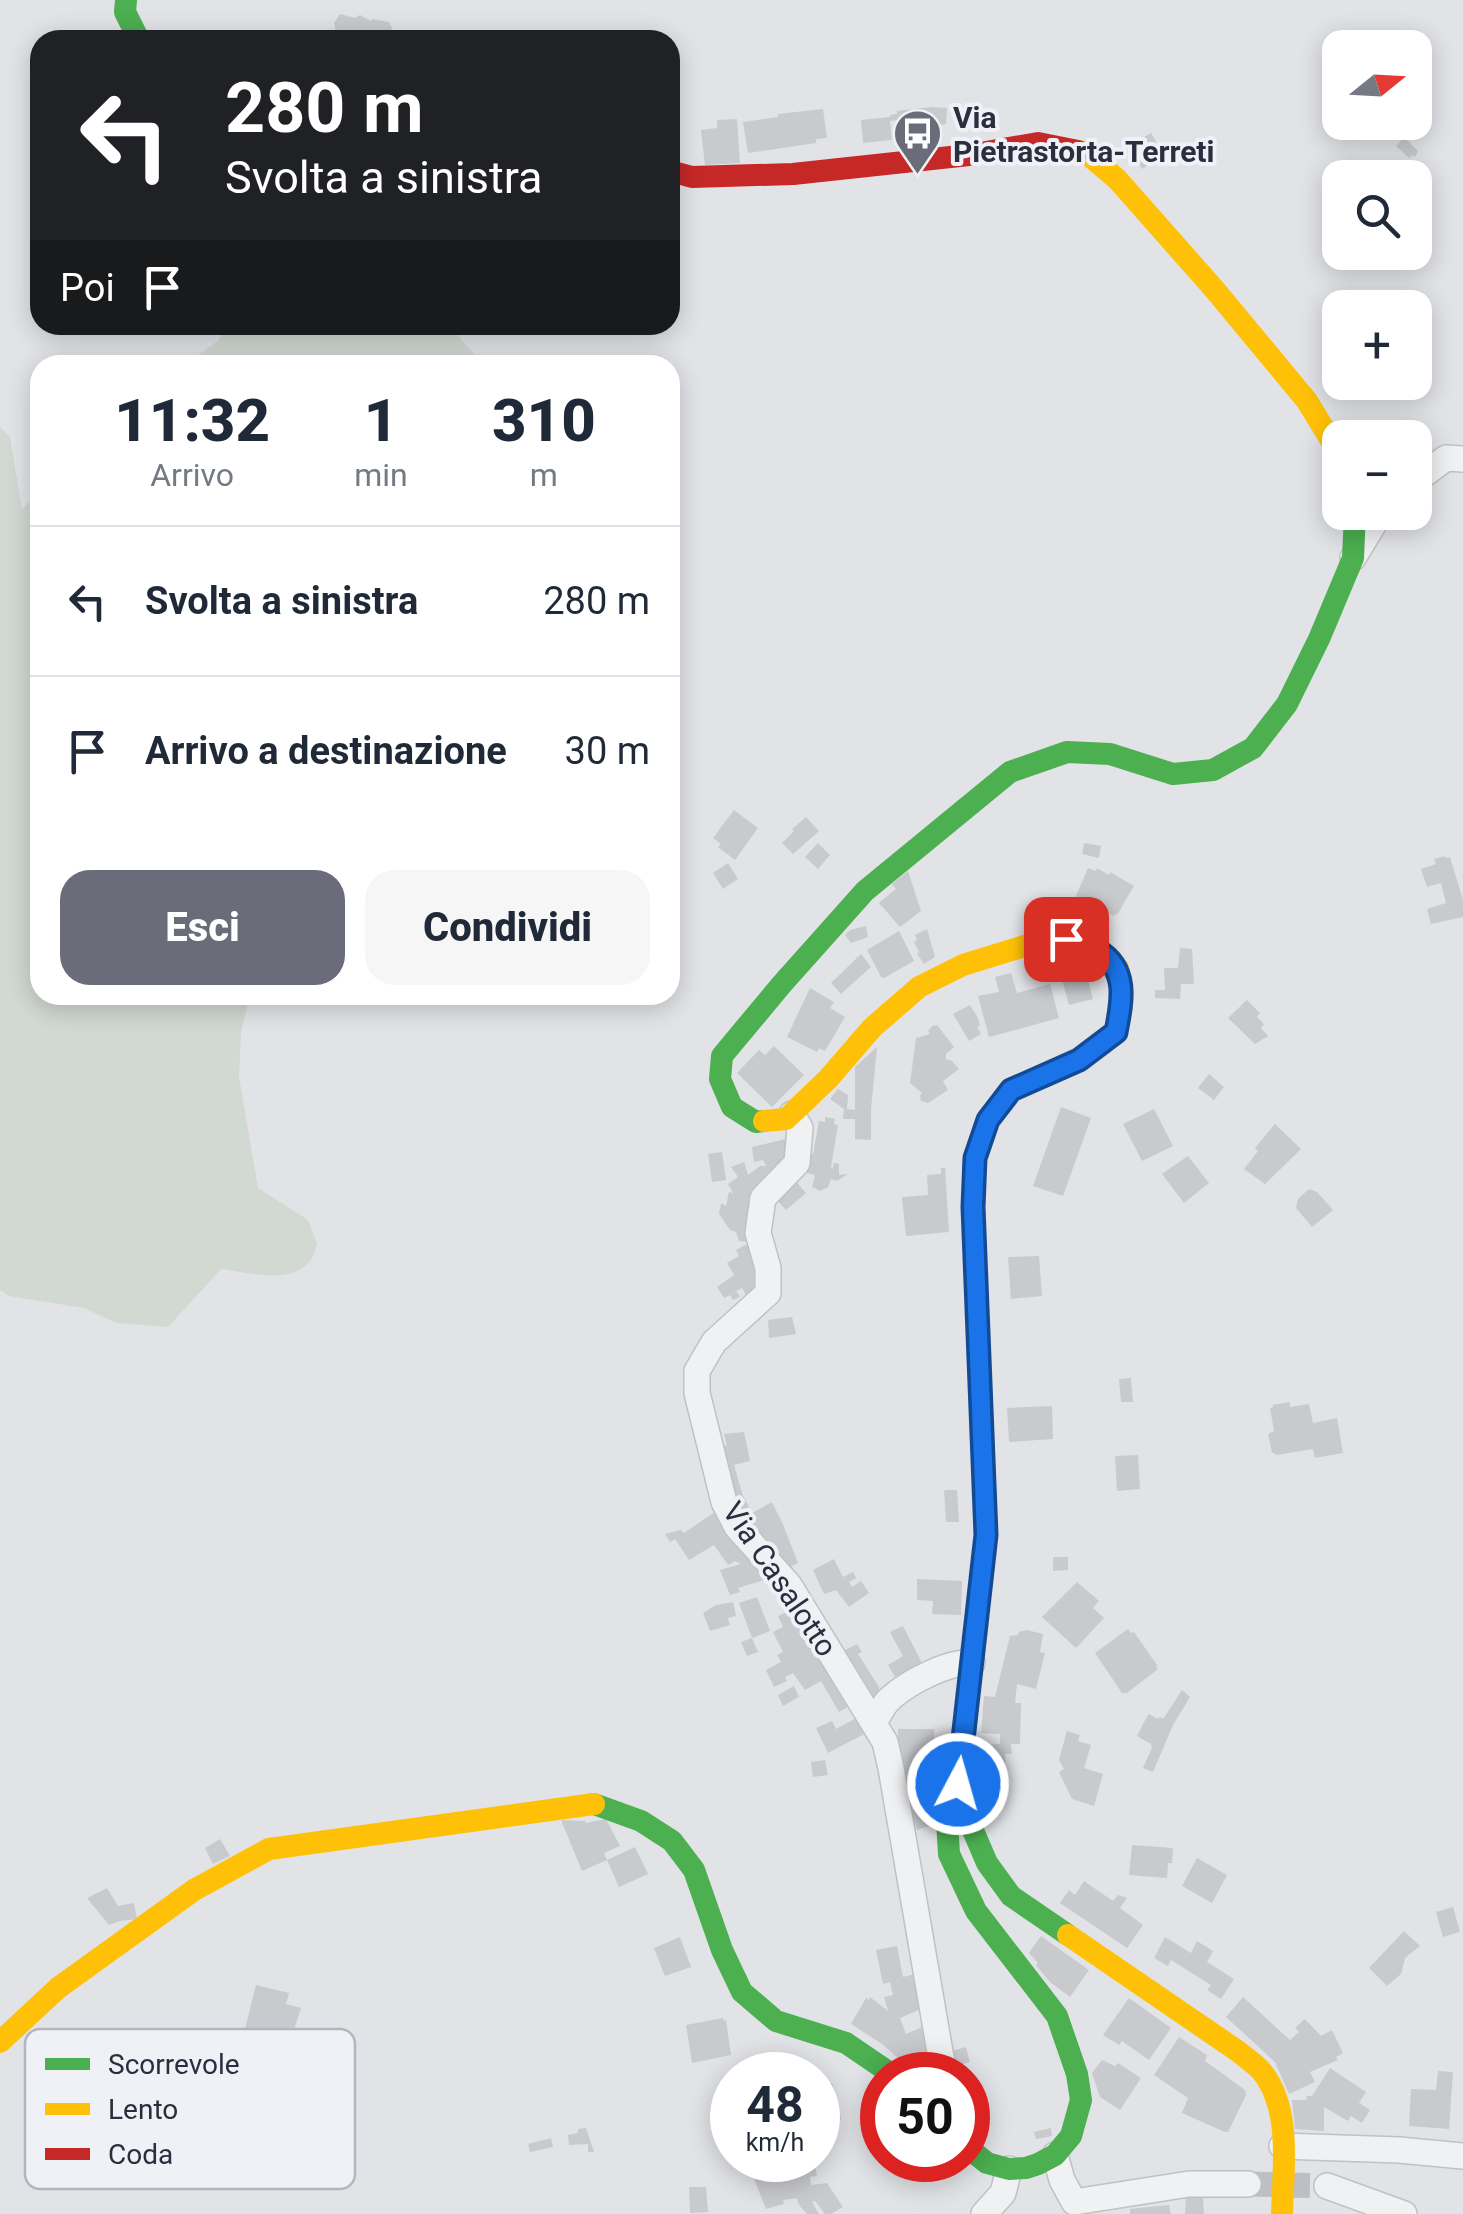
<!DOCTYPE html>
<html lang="it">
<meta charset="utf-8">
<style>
:root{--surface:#fff;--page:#f6f6f7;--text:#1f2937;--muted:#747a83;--line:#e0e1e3;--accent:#6a6d79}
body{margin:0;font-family:Roboto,sans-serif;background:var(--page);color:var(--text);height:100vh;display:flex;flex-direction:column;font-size:38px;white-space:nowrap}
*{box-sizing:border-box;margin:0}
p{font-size:32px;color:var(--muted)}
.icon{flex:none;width:55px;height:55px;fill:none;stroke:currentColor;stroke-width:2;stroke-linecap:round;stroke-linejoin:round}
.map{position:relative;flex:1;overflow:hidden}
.side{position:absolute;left:30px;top:355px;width:650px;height:650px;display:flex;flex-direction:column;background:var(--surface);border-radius:30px;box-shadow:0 5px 25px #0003}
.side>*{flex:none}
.top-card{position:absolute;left:30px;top:30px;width:650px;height:305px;border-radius:30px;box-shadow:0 5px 25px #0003;background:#202124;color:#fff;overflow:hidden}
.needle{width:65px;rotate:72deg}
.controls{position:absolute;left:1322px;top:30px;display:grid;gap:20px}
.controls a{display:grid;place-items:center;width:110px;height:110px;border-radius:20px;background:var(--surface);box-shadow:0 5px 25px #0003;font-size:50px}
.speed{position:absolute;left:710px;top:2052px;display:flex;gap:20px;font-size:50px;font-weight:700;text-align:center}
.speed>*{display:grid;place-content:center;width:130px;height:130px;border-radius:50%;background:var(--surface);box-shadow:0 5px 25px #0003;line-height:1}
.speed small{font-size:25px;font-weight:400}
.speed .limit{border:15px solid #d22;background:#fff;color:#111}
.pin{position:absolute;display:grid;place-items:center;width:85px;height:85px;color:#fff;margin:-42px;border-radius:20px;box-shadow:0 5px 15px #0006}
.me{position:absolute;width:110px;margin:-55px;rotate:6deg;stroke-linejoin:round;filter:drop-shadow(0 0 8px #0008)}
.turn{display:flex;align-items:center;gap:35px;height:210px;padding:0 30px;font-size:45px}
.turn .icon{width:130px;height:130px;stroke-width:2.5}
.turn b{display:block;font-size:70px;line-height:85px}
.then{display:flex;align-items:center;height:95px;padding:0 30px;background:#0003;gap:20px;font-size:38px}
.eta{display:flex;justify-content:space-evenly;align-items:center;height:170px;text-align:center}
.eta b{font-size:60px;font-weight:800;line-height:70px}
.button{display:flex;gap:20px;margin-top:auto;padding:20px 30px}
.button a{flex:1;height:115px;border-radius:30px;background:var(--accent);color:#fff;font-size:40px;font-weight:800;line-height:115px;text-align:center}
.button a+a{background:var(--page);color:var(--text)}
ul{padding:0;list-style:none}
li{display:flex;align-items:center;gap:30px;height:150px;padding:0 30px;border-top:2px solid var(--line)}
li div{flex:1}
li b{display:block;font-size:38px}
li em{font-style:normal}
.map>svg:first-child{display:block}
</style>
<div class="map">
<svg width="1463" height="2214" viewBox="0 0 1463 2214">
<rect width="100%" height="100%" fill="#e2e3e6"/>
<path fill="#d1d9d2" d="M226,325H442L453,330L484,365H190L193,359L219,340Z
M0,427L10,437L22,509L40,491V995H250L241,1032L239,1077L258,1188L308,1220L317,1244C315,1250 314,1256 311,1260C291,1286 248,1272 221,1269L168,1327L116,1323L84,1308L9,1296L0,1290Z"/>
<path fill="#c8cacd" d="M340,14L355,18L360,15L371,21L372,19L389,22L392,28L386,40H334L336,33L334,23Z
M932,107L947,108L946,124L938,125L939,142L911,151L907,121L899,123L898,120L890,121L892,140L863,143L861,120L890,117V115L897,114V111Z
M823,109L827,138L816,139V143L748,153L743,122L778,117V114Z
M990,115L991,118H999V123L978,127L976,117Z
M737,119L740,163L705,165L701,130L717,128V120Z
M1151,133L1164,155L1142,169L1128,146Z
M1404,137L1418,151L1415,157L1413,155L1409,158L1396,146Z
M734,810L758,828L735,860L718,847L721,844L713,838Z
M806,817L819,831L793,854L782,843L794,831L792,829Z
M818,843L830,855L818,869L805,857Z
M1084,843L1101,846L1099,858L1082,854Z
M1445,856L1446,858L1450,857L1463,900V917L1431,924L1427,909L1446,903L1441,883L1427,887L1421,869L1436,864L1434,859Z
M728,863L738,879L723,889L713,873Z
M1088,868L1096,871L1097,868L1109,875L1110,872L1134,886L1117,915L1116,914L1114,916L1076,896Z
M908,871L921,911L900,927L879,903L896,889L892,884Z
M866,926L868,937L851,943L845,935L850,930Z
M927,929L935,957L924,964L917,954L919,952L914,942L917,940L915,935Z
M899,931L914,961L884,978L881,977L867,950Z
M1180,948L1192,949L1194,984H1181L1180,999L1155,998V990H1165L1164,968H1178Z
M861,954L871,967L841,994L831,983Z
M1084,966L1093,999L1069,1005L1061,976H1063L1062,972Z
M1011,973L1017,993L1050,984L1059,1018L989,1037L978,996L999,992L995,977Z
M810,988L834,1002L830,1008L845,1017L825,1051L819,1048L817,1052L787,1037Z
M1247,1000L1260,1013L1257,1017L1264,1024L1261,1028L1268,1036L1255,1044L1228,1018Z
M970,1005L978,1018L980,1026L977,1027L981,1034L969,1041L953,1014Z
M937,1025L954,1047L946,1054V1059L952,1061L959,1069L943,1081L948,1090L928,1103L925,1102L921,1101L920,1096L922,1093L910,1083L916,1038L930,1034L928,1031L932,1026Z
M774,1046L804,1075L772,1107L737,1073L759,1050L765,1055Z
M877,1047L871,1109V1140L855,1139V1119H843L844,1109L830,1099L838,1089L848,1095L847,1109L855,1110V1067Z
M1209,1074L1224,1087L1214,1100L1198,1088Z
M1061,1107L1091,1118L1063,1196L1033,1186Z
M1154,1109L1173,1146L1142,1161L1123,1124Z
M825,1117L835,1119L834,1124L838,1125L831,1167L833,1168L834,1163L839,1164V1175L848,1174L837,1181L831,1179L828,1187L820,1191L812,1187L815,1175L803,1172L806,1153L813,1154L819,1121L825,1122Z
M1275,1124L1301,1149L1265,1184L1244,1169L1258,1151L1255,1148Z
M790,1138L795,1154L752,1203L748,1217L752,1218L748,1242L739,1241L736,1232L730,1230L719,1214L721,1203L726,1206L729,1192L733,1193L728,1184L738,1177L731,1167L744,1162L748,1175L760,1166H766L763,1160L754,1162L752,1147Z
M722,1152L726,1180L712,1182L708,1154Z
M1188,1156L1209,1183L1184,1203L1162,1174Z
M941,1168H945L949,1232L906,1236L902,1197L928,1195L927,1175L941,1174Z
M793,1178L806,1193L786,1210L773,1196Z
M1309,1189L1317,1192L1333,1210L1312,1227L1296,1208L1298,1199Z
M745,1245L752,1246L764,1280L746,1295L742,1288L736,1291L740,1297L733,1300L730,1295L724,1298L717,1287L734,1275L727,1263L739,1256L736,1250Z
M1039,1256L1042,1296L1011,1299L1008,1257Z
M792,1317L796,1334L769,1338L768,1320Z
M1131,1378L1133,1402H1121L1119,1379Z
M1290,1402V1407L1309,1404L1313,1423L1337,1418L1343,1453L1315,1458L1313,1449L1277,1455L1272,1452L1268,1434L1274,1431L1270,1408L1273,1407V1405Z
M1052,1406L1053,1439L1009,1442L1007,1408Z
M744,1432L750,1461L734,1465L743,1496L752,1513L772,1502L782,1522L798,1563L782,1571L763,1535L762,1536L755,1526L746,1533L712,1449L727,1445L724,1434Z
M1138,1455L1140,1489L1117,1491L1115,1456Z
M944,1490H957L959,1522H946Z
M719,1509L770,1578L738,1588L740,1592L730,1595L720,1570L741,1564L735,1561L728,1565L714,1545L689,1560L675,1539L670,1542L665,1534L681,1530L684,1533Z
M1053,1557H1068V1570L1053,1571Z
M834,1559L843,1577L853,1572L856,1578L849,1582L852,1587L861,1581L869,1593L849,1607L836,1590L824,1594L813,1570Z
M917,1579L962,1581L961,1615L932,1614L933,1601L917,1600Z
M1077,1582L1099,1601L1093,1608L1104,1618L1076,1648L1042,1617Z
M757,1597L770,1631L752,1638L739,1603Z
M733,1602L736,1616L728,1618L730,1625L710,1631L703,1613L716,1605Z
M796,1608L853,1704L839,1712L821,1681L805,1690L793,1673L785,1677L787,1681L774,1687L766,1670L781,1662L777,1655L783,1652L773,1632L783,1627L778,1616Z
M903,1626L922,1663L895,1677L888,1665L903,1656L890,1632Z
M1128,1629L1131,1633L1134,1632L1157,1665L1156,1666L1158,1669L1127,1693H1122L1095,1653Z
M1027,1630L1043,1634L1040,1652L1045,1653L1036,1689L1017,1684L1015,1703H1021L1020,1744H1011L1012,1754H1005L1007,1789L977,1790L976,1745L1000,1744V1734L981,1733L984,1696L995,1697L1010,1636L1018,1635L1019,1632Z
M752,1638L758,1652L747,1656L741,1642Z
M857,1644L862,1652L858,1654L879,1687L880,1695L866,1701L835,1655Z
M794,1686L799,1697L783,1706L778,1695Z
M1182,1690L1190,1697L1173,1725L1153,1772L1143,1768L1152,1748L1151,1744L1137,1736L1144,1722L1149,1714L1158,1719L1160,1717L1163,1719Z
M862,1715L872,1730L828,1753L816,1728L832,1721L836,1729Z
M898,1729H934L935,1775H898Z
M1067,1731L1080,1735L1078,1741L1091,1745L1084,1768L1103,1774L1094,1806L1072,1799L1059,1772L1064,1769L1059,1760Z
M825,1760L828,1775L813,1777L811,1762Z
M926,1806L932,1825L917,1830L911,1811Z
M606,1819L620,1846L604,1853L607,1860L582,1871L561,1820L585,1821L586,1823Z
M220,1839L230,1856L213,1864L205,1848Z
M1132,1845L1173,1848L1172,1863H1168L1167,1878L1129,1875Z
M635,1847L648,1874L619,1887L607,1860Z
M1197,1858L1227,1875L1212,1903L1182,1886Z
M1084,1881L1113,1901L1118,1895L1127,1898L1120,1908L1143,1925L1127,1948L1060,1903L1069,1890L1075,1895Z
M107,1888L118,1906L134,1903L137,1919L120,1921L109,1925L87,1898Z
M1453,1907L1460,1932L1443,1937L1436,1912Z
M1404,1931L1420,1946L1405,1958L1401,1974L1387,1986L1369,1968Z
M1041,1936L1089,1970L1070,1997L1050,1982L1036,1965L1038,1963L1029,1953Z
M680,1937L691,1967L665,1976L654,1948Z
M1165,1937L1191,1953L1197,1941L1213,1951L1207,1962L1234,1979L1221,1999L1207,1990L1211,1985L1171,1960L1168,1966L1154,1958Z
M897,1946L903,1977L915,1974L921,2009L900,2018L906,2034L927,2025L938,2075H911L907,2070L910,2069L882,2044L851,2024L866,1998L869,2000L870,1997L888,2011L884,1997L893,1995L890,1982L883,1984L876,1950Z
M256,1985L289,1993L286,2004L301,2008L290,2042L245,2029Z
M1243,1997L1290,2040L1299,2032L1295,2028L1305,2019L1321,2036L1332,2030L1343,2053L1336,2057L1338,2060L1310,2072L1315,2082L1289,2094L1275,2062L1226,2017Z
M1129,1998L1171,2028L1149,2060L1122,2041L1119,2045L1103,2035Z
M723,2018L724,2021L726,2020L731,2055L692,2063L686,2025Z
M1179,2037L1207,2055L1205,2061L1245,2090L1246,2095L1228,2132H1225L1182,2113L1188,2098L1154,2075Z
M966,2047L970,2062L949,2068L945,2053Z
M797,2059L802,2075H790L784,2069Z
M1102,2060L1115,2066L1118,2063L1141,2078L1120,2110L1100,2097L1092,2073Z
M1330,2068L1366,2092L1359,2103L1370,2110L1362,2123L1351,2116L1348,2121L1324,2107V2131L1295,2129L1292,2100H1306L1307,2096H1312Z
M1438,2071L1453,2072L1449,2129L1409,2126L1411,2089L1436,2090Z
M832,2083L841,2118L838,2128L818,2117V2089Z
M586,2128L594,2152H588V2144L569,2145L568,2135L578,2133V2129Z
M1051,2128L1052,2136L1036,2139L1034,2132Z
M551,2138L553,2147L530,2152L528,2144Z
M814,2161L817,2176L810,2177L811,2185L827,2183L843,2207L831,2214H825L815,2201L812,2202L819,2214H807L799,2205L797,2198L783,2200L784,2204L766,2209L754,2179L775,2173L778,2182L789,2181V2174L782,2175L781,2165Z
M689,2187H706L708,2212L690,2213Z
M1186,2198H1203L1204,2214H1185Z
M1169,2205L1171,2214H1130V2209Z"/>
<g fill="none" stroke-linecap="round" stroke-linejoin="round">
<path stroke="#bdbfc4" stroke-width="25" stroke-dasharray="25 12" stroke-linecap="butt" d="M1248,2184L1327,2186"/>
<defs>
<path id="street" d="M1415,481L1446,458L1463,459
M1353,558L1381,512
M792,1114L800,1128L797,1163L763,1198L758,1233L768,1268V1293L714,1342L697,1371V1393L724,1502L737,1527L789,1585L885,1742L891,1768L944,2075
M874,1723C879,1714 884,1703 892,1697C909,1682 949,1661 972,1663
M1282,2146L1399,2150L1463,2156
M1055,2155L1062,2180L1074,2202L1189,2184H1248
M1327,2186L1404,2214
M984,2214L1003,2193L1009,2169"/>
</defs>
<use href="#street" stroke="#c0c1c4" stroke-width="28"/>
<use href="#street" stroke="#f0f1f3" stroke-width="25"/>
<path stroke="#4caf50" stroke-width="22" d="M126,0L125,12L139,40
M764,1121L756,1122L732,1107L720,1079L722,1056L782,984L865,891L1010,772L1067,752L1110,754L1173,774L1213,770L1253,748L1287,704L1319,639L1353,558L1355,512
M979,1363L986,1535L958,1784L972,1828L987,1863L1011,1896L1068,1935
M958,1784L947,1821L949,1854L976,1911L1057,2016L1077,2074L1081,2100L1071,2136L1055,2155L1038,2164L1026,2168L1009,2169L987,2163L968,2148
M594,1804L641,1821L672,1841L694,1870L722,1950L742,1992L776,2021L846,2043L893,2075"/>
<path stroke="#ffc107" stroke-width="22" d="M1078,151L1085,152L1117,179L1215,290L1307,401L1340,455
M764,1121L786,1119L828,1079L872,1028L919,987L963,965L1031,944L1066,939L1097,950L1118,968L1122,999
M1068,1935L1239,2052C1247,2059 1257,2065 1263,2073C1292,2111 1283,2170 1282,2214
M0,2042L58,1988L194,1890L269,1849L594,1804"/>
<path stroke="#c62828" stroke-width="22" d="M670,171L692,177L793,174L969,155L1038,143L1078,151
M979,1363L973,1207L975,1157L988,1120L1011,1090L1079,1060L1116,1031L1122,999"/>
</g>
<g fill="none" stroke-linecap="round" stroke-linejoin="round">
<defs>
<path id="route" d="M958,1784L986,1535L973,1207L975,1158L988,1120L1011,1090L1079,1060L1116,1032C1122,1001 1129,969 1097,950C1088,944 1075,942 1066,939"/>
</defs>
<use href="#route" stroke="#114b97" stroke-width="25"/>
<use href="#route" stroke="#1a73e8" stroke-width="18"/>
</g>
<defs>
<symbol id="bus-pin" viewBox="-11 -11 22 30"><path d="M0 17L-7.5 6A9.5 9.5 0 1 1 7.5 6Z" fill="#6a6d79" stroke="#eff1f6"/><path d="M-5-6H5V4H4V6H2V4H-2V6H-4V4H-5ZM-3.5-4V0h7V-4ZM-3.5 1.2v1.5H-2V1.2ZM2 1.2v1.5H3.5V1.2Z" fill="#fff"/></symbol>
</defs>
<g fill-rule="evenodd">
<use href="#bus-pin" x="890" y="106" width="55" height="75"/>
</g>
<g text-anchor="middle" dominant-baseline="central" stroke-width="8" stroke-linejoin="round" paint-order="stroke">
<g font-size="30" font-weight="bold" fill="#2a2e3e" stroke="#eff1f6" text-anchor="start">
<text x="953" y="117">Via<tspan x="953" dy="34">Pietrastorta-Terreti</tspan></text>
</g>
<g font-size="30" fill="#2a2e3e" stroke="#eff1f6">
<text transform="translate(780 1579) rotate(56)">Via Casalotto</text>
</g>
</g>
<rect x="25" y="2029" width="330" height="160" rx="15" fill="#eff1f6" stroke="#b4b6bf" stroke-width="2.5"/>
<rect x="45" y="2058" width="45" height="12" fill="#4caf50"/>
<rect x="45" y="2103" width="45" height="12" fill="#ffc107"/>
<rect x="45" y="2148" width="45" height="12" fill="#c62828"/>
<g font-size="28" fill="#2a2e3e">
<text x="108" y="2074">Scorrevole</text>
<text x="108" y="2119">Lento</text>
<text x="108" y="2164">Coda</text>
</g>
</svg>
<div class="controls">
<a><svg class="needle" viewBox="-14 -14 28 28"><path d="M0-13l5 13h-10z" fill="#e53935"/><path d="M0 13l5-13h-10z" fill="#747a83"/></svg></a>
<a><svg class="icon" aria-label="search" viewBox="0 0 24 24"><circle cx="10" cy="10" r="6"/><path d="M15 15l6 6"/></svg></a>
<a>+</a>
<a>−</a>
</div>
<div class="speed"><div>48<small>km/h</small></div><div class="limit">50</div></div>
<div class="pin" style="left:1066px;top:939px;background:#d93025"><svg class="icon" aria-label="arrive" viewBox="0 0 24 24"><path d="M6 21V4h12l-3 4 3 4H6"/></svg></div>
<svg class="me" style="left:958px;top:1784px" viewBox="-20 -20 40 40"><circle r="17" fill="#1a73e8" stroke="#fff" stroke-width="3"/><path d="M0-11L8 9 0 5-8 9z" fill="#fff"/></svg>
<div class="top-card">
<div class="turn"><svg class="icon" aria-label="left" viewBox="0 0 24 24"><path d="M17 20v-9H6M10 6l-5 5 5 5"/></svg><div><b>280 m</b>Svolta a sinistra</div></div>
<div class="then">Poi<svg class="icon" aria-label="arrive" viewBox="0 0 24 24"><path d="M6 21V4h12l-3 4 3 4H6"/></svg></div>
</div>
<section class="side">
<div class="eta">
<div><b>11:32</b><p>Arrivo</p></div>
<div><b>1</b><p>min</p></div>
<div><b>310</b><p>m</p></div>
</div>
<ul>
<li><svg class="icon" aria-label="left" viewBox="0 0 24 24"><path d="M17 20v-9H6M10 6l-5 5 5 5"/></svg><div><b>Svolta a sinistra</b></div><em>280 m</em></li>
<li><svg class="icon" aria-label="arrive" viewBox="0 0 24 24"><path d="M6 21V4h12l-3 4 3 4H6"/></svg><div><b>Arrivo a destinazione</b></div><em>30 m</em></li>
</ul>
<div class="button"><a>Esci</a><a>Condividi</a></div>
</section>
</div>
